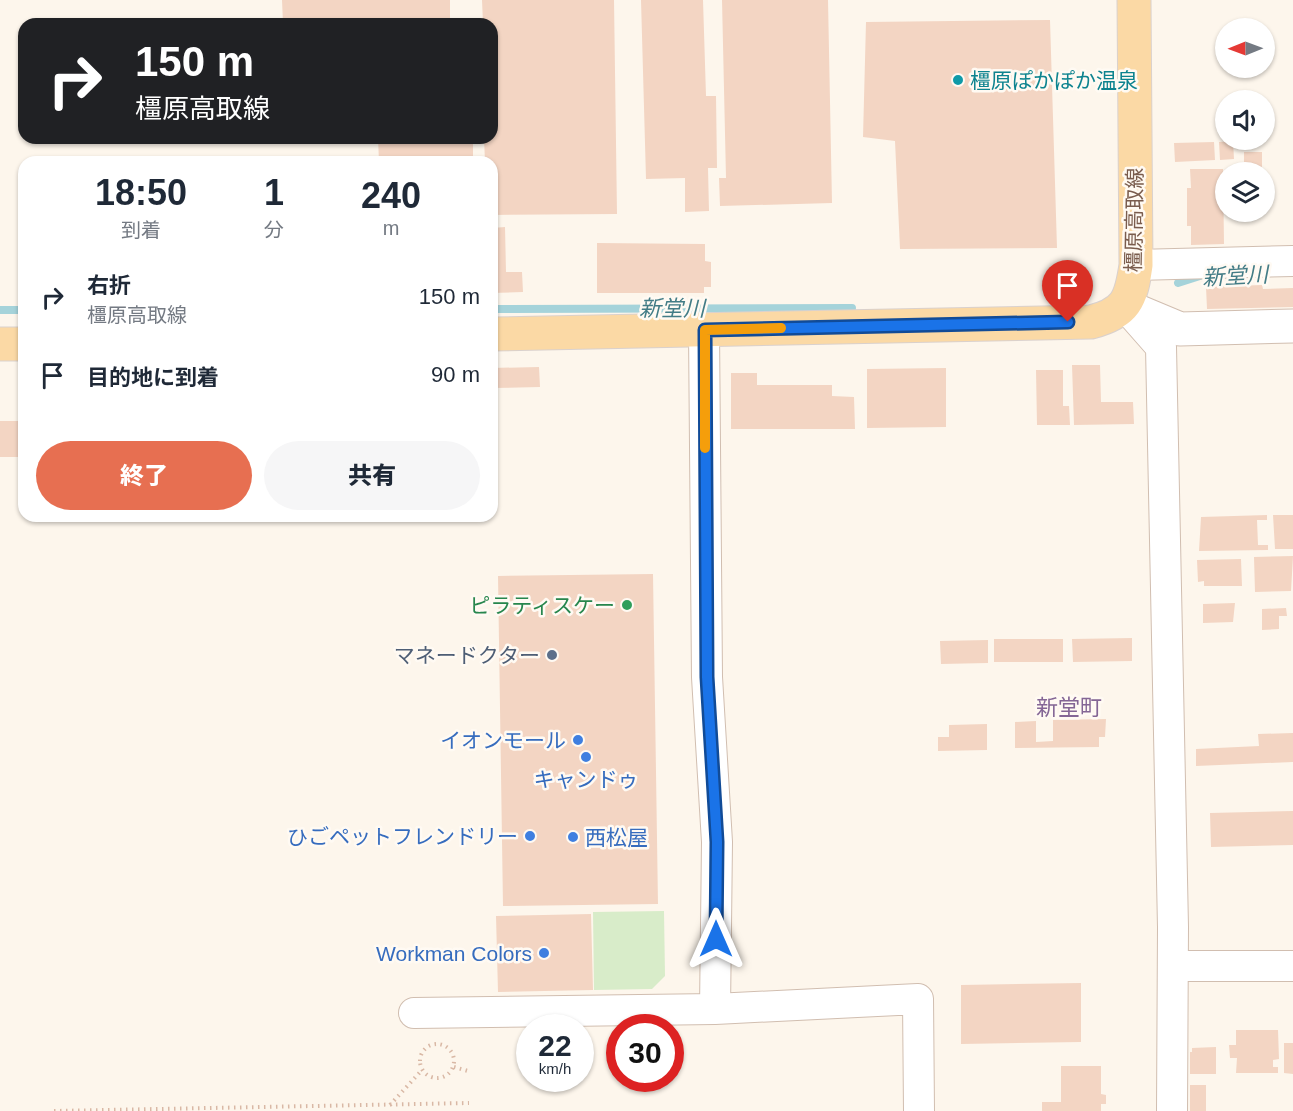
<!DOCTYPE html>
<html lang="ja">
<meta charset="utf-8">
<style>
:root{--surface:#fff;--page:#f6f6f7;--text:#1f2937;--muted:#747a83;--accent:#e76f51}
body{margin:0;font-family:Arial,"Noto Sans JP",sans-serif;background:var(--page);color:var(--text);height:100vh;display:flex;flex-direction:column;font-size:22px;white-space:nowrap}
*{box-sizing:border-box;margin:0}
p{font-size:20px;color:var(--muted)}
.icon{flex:none;width:33px;height:33px;fill:none;stroke:currentColor;stroke-width:2;stroke-linecap:round;stroke-linejoin:round}
.map{position:relative;flex:1;overflow:hidden}
.drawer{position:absolute;left:18px;top:156px;width:480px;height:366px;display:flex;flex-direction:column;background:var(--surface);border-radius:18px;box-shadow:0 2px 4px #0004}
.drawer>*{flex:none}
.hud{position:absolute;left:18px;top:18px;width:480px;height:126px;border-radius:18px;box-shadow:0 2px 4px #0004;background:#202124;color:#fff;overflow:hidden}
.needle{width:39px;rotate:269deg}
.fabs{position:absolute;left:1215px;top:18px;display:grid;gap:12px}
.fabs a{display:grid;place-items:center;width:60px;height:60px;border-radius:50%;background:var(--surface);box-shadow:0 2px 4px #0004;font-size:30px}
.speed{position:absolute;left:516px;top:1014px;display:flex;gap:12px;font-size:30px;font-weight:700;text-align:center}
.speed>*{display:grid;place-content:center;width:78px;height:78px;border-radius:50%;background:var(--surface);box-shadow:0 2px 4px #0004;line-height:1}
.speed small{font-size:15px;font-weight:400}
.speed .limit{border:9px solid #d22;background:#fff;color:#111}
.pin{position:absolute;display:grid;place-items:center;width:51px;height:51px;color:#fff;margin:-62px -26px;border-radius:50% 50% 50% 0;rotate:-45deg;box-shadow:0 0 6px #0007}
.pin .icon{rotate:45deg}
.me{position:absolute;width:66px;margin:-33px;rotate:0deg;stroke-linejoin:round;filter:drop-shadow(0 0 4px #0008)}
.turn{display:flex;align-items:center;gap:21px;height:126px;padding:0 18px;font-size:27px}
.turn .icon{width:78px;height:78px;stroke-width:2.5}
.turn b{display:block;font-size:42px;line-height:51px}
.eta{display:flex;justify-content:space-evenly;align-items:center;height:102px;text-align:center}
.eta b{font-size:36px;font-weight:800;line-height:42px}
.button{display:flex;gap:12px;margin-top:auto;padding:12px 18px}
.button a{flex:1;height:69px;border-radius:36px;background:var(--accent);color:#fff;font-size:24px;font-weight:800;line-height:69px;text-align:center}
.button a+a{background:var(--page);color:var(--text)}
ul{padding:0;list-style:none}
li{display:flex;align-items:center;gap:18px;height:78px;padding:0 18px}
li div{flex:1}
li b{display:block;font-size:22px}
li em{font-style:normal}
.map>svg:first-child{display:block}
</style>
<div class="map">
<svg width="1293" height="1111" viewBox="0 0 1293 1111">
<rect width="100%" height="100%" fill="#fdf6ec"/>
<path fill="#d8ecc9" d="M664,911L665,976L652,989L594,990L593,912Z"/>
<g fill="none" stroke-linecap="round" stroke-linejoin="round">
<path stroke="#a5d3da" stroke-width="8" d="M1178,283L1203,275
M492,309L852,308
M0,310H24"/>
</g>
<path fill="#f3d5c3" d="M282,0H450V19L366,21V24H339V22L283,24Z
M482,0H614L617,214L492,215V162H485L484,138H492V24H483Z
M641,0H703L706,96H716L717,168H708L709,211L685,212V178L646,179Z
M722,0H828L832,203L720,206L719,178H726Z
M1050,20L1057,248L900,249L895,141L863,137L866,22Z
M378,138H473V162H379Z
M1233,141L1234,159L1220,160L1219,142Z
M1214,142L1215,160L1175,162L1174,143Z
M1244,152H1262V172H1244Z
M1190,169H1223L1224,244L1191,245V226H1187V188H1191Z
M505,227L506,272H522L523,292L492,293V228Z
M597,243L705,244V261L711,262V287H704V293H597Z
M1262,285L1263,289L1293,288V307L1207,309L1206,287Z
M1072,365H1100L1101,402H1133L1134,424L1074,425Z
M539,367L540,387L492,388V368Z
M946,368V427L867,428V369Z
M1036,370H1063V406H1069L1070,425H1037Z
M731,373H757V385H832V396L854,397L855,429H731Z
M0,421H24V457H0Z
M1267,515V520H1257L1258,545H1268V550L1199,551L1201,517Z
M1273,515H1293V549H1275Z
M1293,556L1291,591L1255,592L1254,557Z
M1241,559L1242,586H1204V581L1198,582L1197,560Z
M653,574L658,904L503,906L498,576Z
M1235,603L1233,622L1203,623V604Z
M1286,608L1287,616H1279V629L1262,630V609Z
M1132,638V661L1073,662L1072,639Z
M994,639H1063V662H994Z
M988,640V663L941,664L940,641Z
M1106,719L1105,737H1099V747L1015,748V722L1036,721V742L1053,741V720Z
M987,724V750L938,751V737H949V725Z
M1293,733V762L1196,766V749L1259,746L1258,734Z
M1293,811V845L1211,847L1210,813Z
M591,914L593,990L498,992L496,916Z
M1081,983V1042L961,1044V985Z
M1236,1030H1278L1279,1059L1273,1060V1067H1278V1073H1236L1237,1058H1230L1229,1045H1236Z
M1284,1043H1293V1074L1284,1073Z
M1216,1047V1074H1190V1052H1192V1048Z
M1061,1066H1101V1094L1106,1095V1104H1101V1111H1042V1102H1061Z
M1190,1085H1206V1111H1190Z"/>
<g fill="none" stroke-linecap="round" stroke-linejoin="round">
<defs>
<path id="minor" d="M1136,265L1293,261
M1125,306L1161,347L1173,927L1172,1111
M704,330L707,677L717,842L715,1009L918,999L919,1111
M1173,966H1293
M414,1013L715,1009"/>
<path id="tertiary" d="M1125,306L1180,329L1293,326"/>
<path id="primary" d="M492,334L1091,322C1126,313 1131,300 1136,265L1134,0
M0,344H24"/>
</defs>
<use href="#minor" stroke="#d1beb0" stroke-width="32"/>
<use href="#tertiary" stroke="#d1beb0" stroke-width="35"/>
<use href="#primary" stroke="#dad1cd" stroke-width="35"/>
<path stroke="#d9b8a5" stroke-width="4" stroke-dasharray="1.5 4.5" stroke-linecap="butt" d="M420 1061a17 17 0 1 1 34 0a17 17 0 1 1-34 0Z
M454,1067L468,1071
M390,1105L422,1070
M54,1111L469,1103"/>
<use href="#minor" stroke="#fff" stroke-width="30"/>
<use href="#tertiary" stroke="#fff" stroke-width="33"/>
<use href="#primary" stroke="#fbd9a5" stroke-width="33"/>
</g>
<g fill="none" stroke-linecap="round" stroke-linejoin="round">
<defs>
<path id="route" d="M716,939L717,842L707,677L705,330L1068,322"/>
</defs>
<use href="#route" stroke="#114b97" stroke-width="15"/>
<use href="#route" stroke="#1a73e8" stroke-width="10"/>
<path stroke="#f59e0b" stroke-width="10" d="M705,448V330L781,328"/>
</g>
<circle fill="#0f9aa8" stroke="#fffaf3" stroke-width="2" cx="958" cy="80" r="6"/>
<circle fill="#2e9e5b" stroke="#fffaf3" stroke-width="2" cx="627" cy="605" r="6"/>
<circle fill="#5c6f8a" stroke="#fffaf3" stroke-width="2" cx="552" cy="655" r="6"/>
<g fill="#3f7fe0" stroke="#fffaf3" stroke-width="2">
<circle cx="578" cy="740" r="6"/>
<circle cx="586" cy="757" r="6"/>
<circle cx="530" cy="836" r="6"/>
<circle cx="573" cy="837" r="6"/>
<circle cx="544" cy="953" r="6"/>
</g>
<g text-anchor="middle" dominant-baseline="central" stroke-width="5" stroke-linejoin="round" paint-order="stroke">
<g font-size="21" fill="#0d838f" stroke="#fffaf3" text-anchor="start">
<text x="970" y="80">橿原ぽかぽか温泉</text>
</g>
<g font-size="21" fill="#7a5c4d" stroke="#fffaf3">
<text transform="translate(1134 220) rotate(-89)">橿原高取線</text>
</g>
<g font-size="21" fill="#27864d" stroke="#fffaf3" text-anchor="end">
<text x="615" y="605">ピラティスケー</text>
</g>
<g font-size="21" fill="#4e5e75" stroke="#fffaf3" text-anchor="end">
<text x="540" y="655">マネードクター</text>
</g>
<g font-size="21" fill="#366cbe" stroke="#fffaf3" text-anchor="end">
<text x="566" y="740">イオンモール</text>
<text x="586" y="779" text-anchor="middle">キャンドゥ</text>
<text x="518" y="836">ひごペットフレンドリー</text>
<text x="585" y="837" text-anchor="start">西松屋</text>
<text x="532" y="953">Workman Colors</text>
</g>
<g font-size="22" font-style="italic" fill="#437c86" stroke="#fffaf3">
<text transform="translate(1235 276) rotate(-3)">新堂川</text>
<text x="672" y="308">新堂川</text>
</g>
<g font-size="22" fill="#846695" stroke="#fffaf3">
<text x="1069" y="707">新堂町</text>
</g>
</g>
</svg>
<div class="fabs">
<a><svg class="needle" viewBox="-14 -14 28 28"><path d="M0-13l5 13h-10z" fill="#e53935"/><path d="M0 13l5-13h-10z" fill="#747a83"/></svg></a>
<a><svg class="icon" aria-label="sound" viewBox="0 0 24 24"><path d="M4 9h4l5-4v14l-5-4H4zM17 9q2 3 0 6"/></svg></a>
<a><svg class="icon" aria-label="layers" viewBox="0 0 24 24"><path d="M12 4l9 5-9 5-9-5zM3 14l9 5 9-5"/></svg></a>
</div>
<div class="speed"><div>22<small>km/h</small></div><div class="limit">30</div></div>
<div class="pin" style="left:1068px;top:322px;background:#d93025"><svg class="icon" aria-label="arrive" viewBox="0 0 24 24"><path d="M6 21V4h12l-3 4 3 4H6"/></svg></div>
<svg class="me" style="left:716px;top:939px" viewBox="-20 -20 40 40"><path d="M0-17L14 15 0 8-14 15z" fill="#1a73e8" stroke="#fff" stroke-width="4"/></svg>
<div class="hud">
<div class="turn"><svg class="icon" aria-label="right" viewBox="0 0 24 24"><path d="M7 20v-9h11M14 6l5 5-5 5"/></svg><div><b>150 m</b>橿原高取線</div></div>
</div>
<section class="drawer">
<div class="eta">
<div><b>18:50</b><p>到着</p></div>
<div><b>1</b><p>分</p></div>
<div><b>240</b><p>m</p></div>
</div>
<ul>
<li><svg class="icon" aria-label="right" viewBox="0 0 24 24"><path d="M7 20v-9h11M14 6l5 5-5 5"/></svg><div><b>右折</b><p>橿原高取線</p></div><em>150 m</em></li>
<li><svg class="icon" aria-label="arrive" viewBox="0 0 24 24"><path d="M6 21V4h12l-3 4 3 4H6"/></svg><div><b>目的地に到着</b></div><em>90 m</em></li>
</ul>
<div class="button"><a>終了</a><a>共有</a></div>
</section>
</div>
